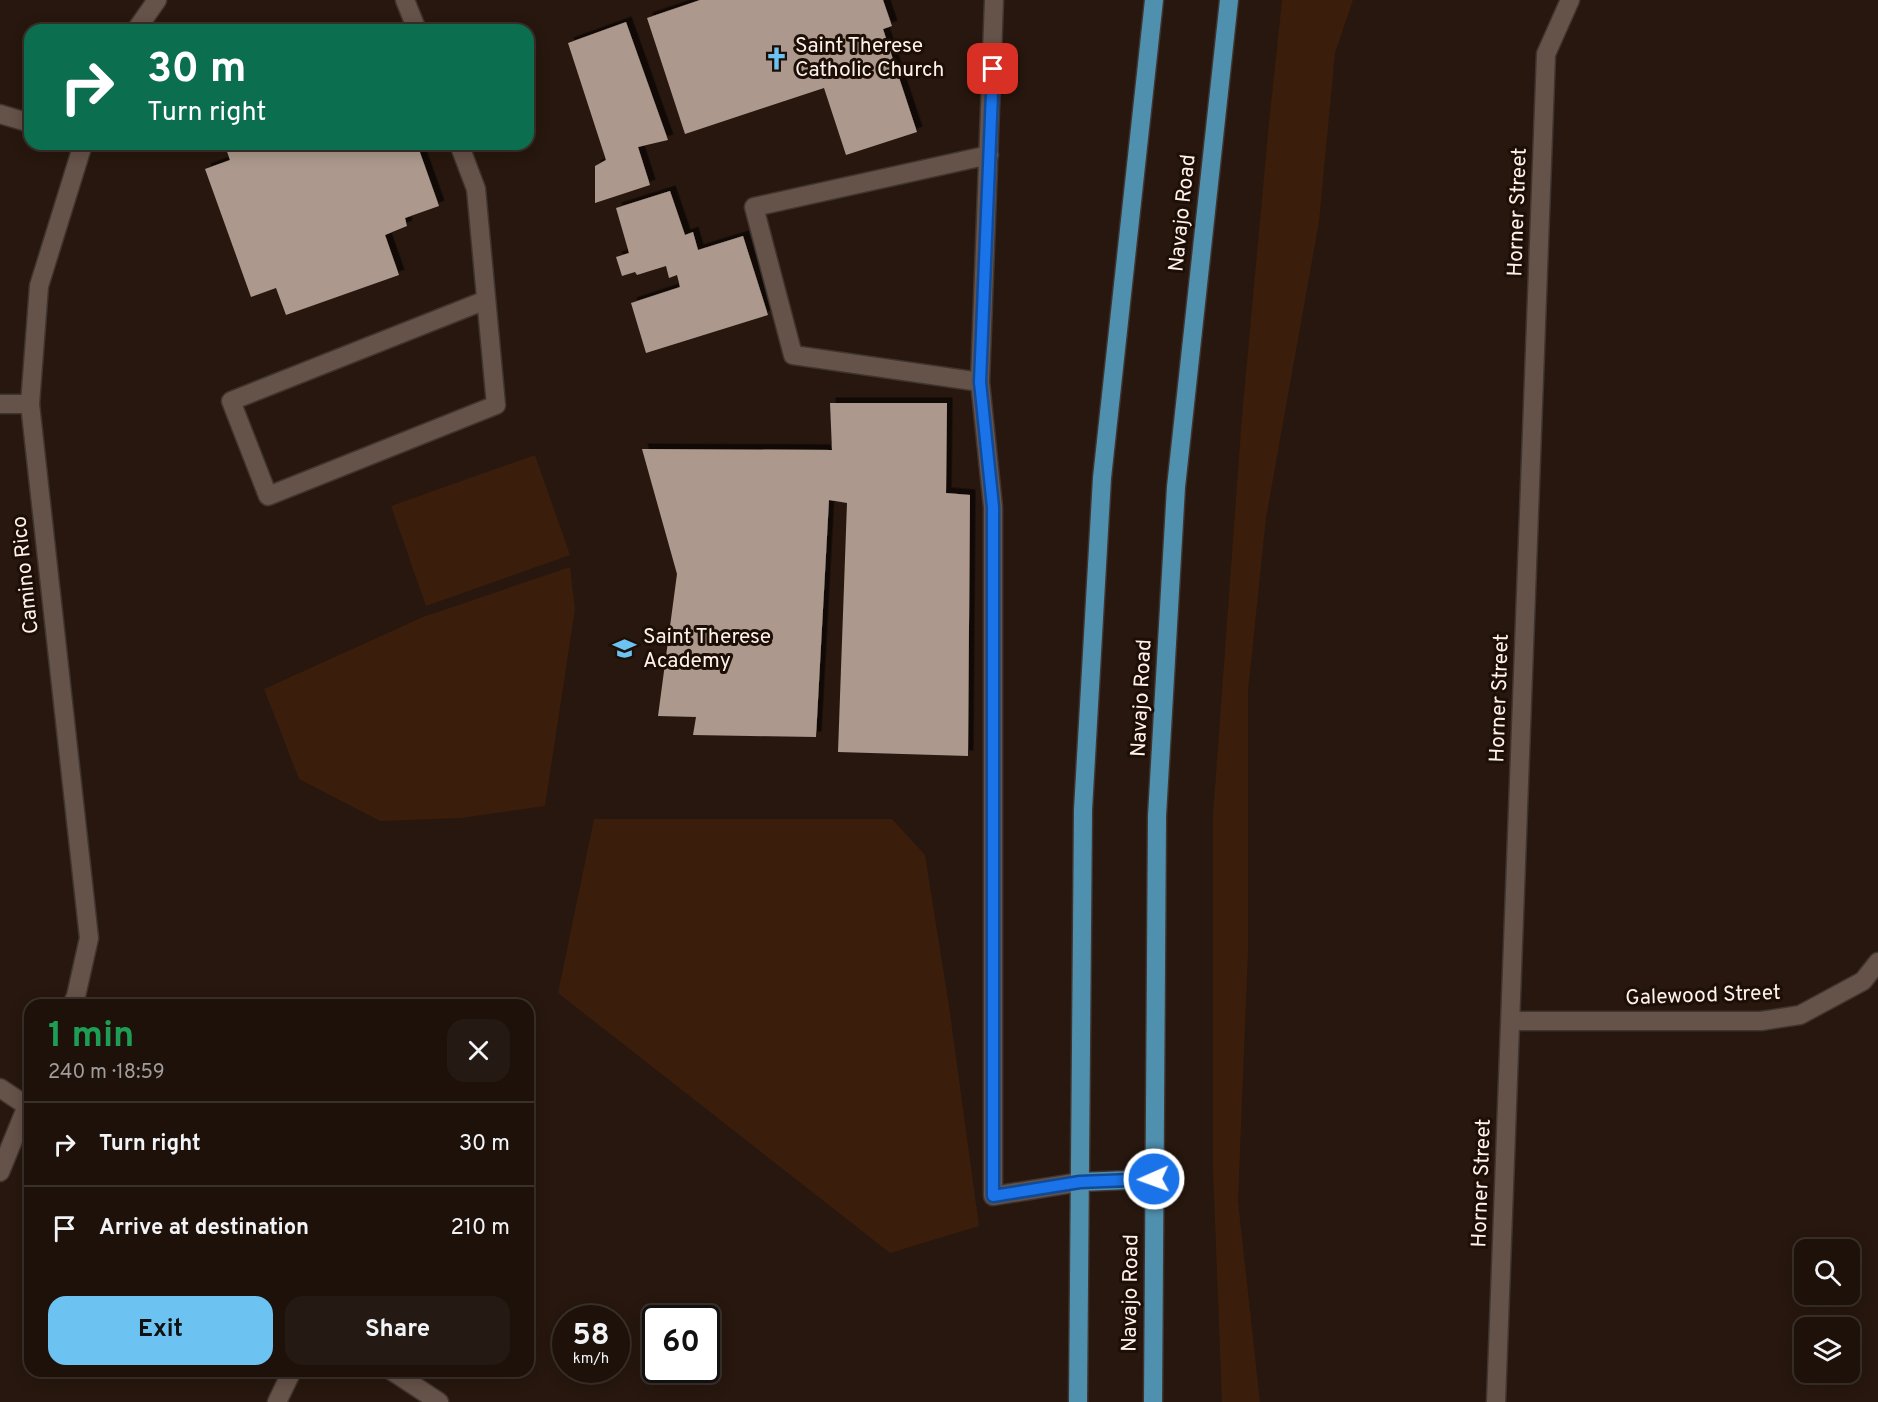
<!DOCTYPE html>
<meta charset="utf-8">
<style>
:root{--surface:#1d110a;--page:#251a13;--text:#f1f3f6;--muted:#a09d9c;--line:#3b312b;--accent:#6cc3f2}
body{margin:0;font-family:Overpass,sans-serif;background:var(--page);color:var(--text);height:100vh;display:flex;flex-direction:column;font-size:22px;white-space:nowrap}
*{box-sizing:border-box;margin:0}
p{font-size:20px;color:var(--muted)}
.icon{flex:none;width:33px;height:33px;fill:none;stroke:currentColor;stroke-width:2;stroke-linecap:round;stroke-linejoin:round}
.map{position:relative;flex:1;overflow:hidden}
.drawer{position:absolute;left:24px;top:999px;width:510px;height:378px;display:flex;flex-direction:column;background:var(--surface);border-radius:18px;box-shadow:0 3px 15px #0003,0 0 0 2px var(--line)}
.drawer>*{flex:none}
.banner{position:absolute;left:24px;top:24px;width:510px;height:126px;border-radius:18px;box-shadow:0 3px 15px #0003,0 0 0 2px var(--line);background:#0b6e4f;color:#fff;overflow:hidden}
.tools{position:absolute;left:1794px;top:1239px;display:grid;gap:12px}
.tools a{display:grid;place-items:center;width:66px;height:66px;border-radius:12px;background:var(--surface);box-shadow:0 3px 15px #0003,0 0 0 2px var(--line);font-size:30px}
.speed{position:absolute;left:552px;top:1305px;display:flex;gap:12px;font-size:30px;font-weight:700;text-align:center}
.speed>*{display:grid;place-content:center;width:78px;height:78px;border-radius:50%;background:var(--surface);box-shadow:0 3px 15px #0003,0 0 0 2px var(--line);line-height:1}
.speed small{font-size:15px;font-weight:400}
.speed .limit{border:3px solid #111;border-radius:9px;background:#fff;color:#111}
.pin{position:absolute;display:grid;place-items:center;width:51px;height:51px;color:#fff;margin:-26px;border-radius:12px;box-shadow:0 3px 9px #0006}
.me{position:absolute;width:66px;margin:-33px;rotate:268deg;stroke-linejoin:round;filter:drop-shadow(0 0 4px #0008)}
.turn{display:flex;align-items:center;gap:21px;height:126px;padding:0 24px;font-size:27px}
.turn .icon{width:78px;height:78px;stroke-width:2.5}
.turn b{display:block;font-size:42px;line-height:51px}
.round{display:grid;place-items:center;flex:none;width:63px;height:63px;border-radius:18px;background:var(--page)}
.headline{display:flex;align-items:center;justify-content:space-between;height:102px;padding:0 24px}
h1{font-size:36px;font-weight:700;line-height:45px;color:#1e9e55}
.cta{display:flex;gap:12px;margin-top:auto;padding:12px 24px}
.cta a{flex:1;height:69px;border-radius:18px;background:var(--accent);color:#111;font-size:24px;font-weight:700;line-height:69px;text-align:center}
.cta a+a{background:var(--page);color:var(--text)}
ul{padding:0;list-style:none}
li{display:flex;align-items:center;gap:18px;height:84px;padding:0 24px;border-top:2px solid var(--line)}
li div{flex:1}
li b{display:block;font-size:22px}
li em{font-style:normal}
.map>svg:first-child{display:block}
</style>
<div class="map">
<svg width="1878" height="1402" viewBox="0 0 1878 1402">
<defs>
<filter id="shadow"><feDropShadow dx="5.5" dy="-5.5" stdDeviation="0" flood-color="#0009"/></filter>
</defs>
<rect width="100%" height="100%" fill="#27170e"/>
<path fill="#3a1d0b" d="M1282,0H1353L1335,53L1319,222L1266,518L1248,691V951L1238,1201L1260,1402H1222L1213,1170V815L1242,416L1269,123Z
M535,455L570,555L426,606L391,506Z
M570,567L575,609L545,806L461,818L380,821L299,779L264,689L423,617Z
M594,819H892L925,855L949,1006L979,1226L890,1253L558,993Z"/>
<path fill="#ac988c" filter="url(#shadow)" d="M700,0H883L892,26L883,29L917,132L846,155L824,88L685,134L647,18Z
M626,22L668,140L638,147L650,185L595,203V166L606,160L568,43Z
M227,144H417L439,206L405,218L407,226L385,235L399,275L286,315L276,288L251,297L205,169L230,160L225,146Z
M670,191L685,235L693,232L698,250L743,236L768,315L646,353L631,303L680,287L677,275L669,278L666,266L637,275L635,272L622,276L616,257L629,253L616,208Z
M830,403H947L946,493L970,495L968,756L838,752L847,503L829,500L816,737L693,735L696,717L658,716L677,574L642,449L832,450Z"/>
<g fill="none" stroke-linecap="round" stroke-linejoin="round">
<defs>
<path id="lane" d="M405,0L417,30
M994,0L980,382L993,507V1196L1080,1182
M459,144L476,189L496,405L268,496L231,401L486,300
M980,382L793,355L754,207L989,155"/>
<path id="street" d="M0,114L30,123
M0,404H30
M1511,1021H1761L1800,1015L1863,981L1878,962
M0,1088L30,1108
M0,1172L27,1106
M392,1371L439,1402
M277,1402L292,1371
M1496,1402L1546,54L1570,0"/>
<path id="secondary" d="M136,30L157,0
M72,1005L76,996L89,938L30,404L39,286L83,144
M27,1106L30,1100"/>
<path id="primary" d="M1080,1182L1154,1179
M1078,1402L1083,810L1102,478L1154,0
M1153,1402L1157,816L1176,487L1229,0"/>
</defs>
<use href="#lane" stroke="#3f342f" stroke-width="21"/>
<use href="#street" stroke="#3f342f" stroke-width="21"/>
<use href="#secondary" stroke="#3f342f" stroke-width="21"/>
<use href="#primary" stroke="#3f342f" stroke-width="21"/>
<use href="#lane" stroke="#655248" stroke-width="18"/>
<use href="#street" stroke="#655248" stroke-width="18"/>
<use href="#secondary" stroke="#655248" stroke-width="18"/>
<use href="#primary" stroke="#5090af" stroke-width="18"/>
</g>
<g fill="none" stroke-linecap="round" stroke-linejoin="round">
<defs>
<path id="route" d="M993,69L980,382L993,507V1196L1080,1182L1154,1179"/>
</defs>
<use href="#route" stroke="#114b97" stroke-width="15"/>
<use href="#route" stroke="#1a73e8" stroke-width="10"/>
</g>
<defs>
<symbol id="church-bare" viewBox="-9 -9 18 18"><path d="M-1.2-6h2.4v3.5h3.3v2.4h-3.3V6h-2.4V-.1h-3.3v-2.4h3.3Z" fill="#6cc3f2" stroke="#1d0e06" stroke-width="2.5" paint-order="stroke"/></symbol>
<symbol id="school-bare" viewBox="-9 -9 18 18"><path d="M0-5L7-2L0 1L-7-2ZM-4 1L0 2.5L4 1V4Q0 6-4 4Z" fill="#6cc3f2" stroke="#1d0e06" stroke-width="2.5" paint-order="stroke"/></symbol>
</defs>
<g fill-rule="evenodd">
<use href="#church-bare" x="760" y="42" width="33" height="33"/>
<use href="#school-bare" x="608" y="632" width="33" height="33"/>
</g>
<g text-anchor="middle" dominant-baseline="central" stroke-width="6" stroke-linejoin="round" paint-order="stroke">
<g font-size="21" fill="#fef2ec" stroke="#1d0e06" text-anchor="start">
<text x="795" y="46">Saint Therese<tspan x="795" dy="24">Catholic Church</tspan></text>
<text x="643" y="637">Saint Therese<tspan x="643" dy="24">Academy</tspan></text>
</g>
<g font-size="21" fill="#fef2ec" stroke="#1d0e06">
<text transform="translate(1518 212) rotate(-88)">Horner Street</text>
<text transform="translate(1183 213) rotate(-84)">Navajo Road</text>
<text transform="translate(26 575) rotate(-96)">Camino Rico</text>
<text transform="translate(1142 698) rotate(-87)">Navajo Road</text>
<text transform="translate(1500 698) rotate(-88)">Horner Street</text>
<text transform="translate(1703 996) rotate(-2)">Galewood Street</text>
<text transform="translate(1482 1183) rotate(-88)">Horner Street</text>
<text transform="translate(1131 1293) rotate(-89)">Navajo Road</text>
</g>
</g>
</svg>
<div class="tools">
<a><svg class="icon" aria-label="search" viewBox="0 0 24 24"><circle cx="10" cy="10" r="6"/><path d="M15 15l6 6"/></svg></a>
<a><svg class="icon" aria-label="layers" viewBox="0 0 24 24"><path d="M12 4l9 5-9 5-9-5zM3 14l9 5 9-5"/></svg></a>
</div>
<div class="speed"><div>58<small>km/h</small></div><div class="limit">60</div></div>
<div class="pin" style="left:993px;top:69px;background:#d93025"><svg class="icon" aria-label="arrive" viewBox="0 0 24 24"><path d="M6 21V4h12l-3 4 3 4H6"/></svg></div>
<svg class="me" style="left:1154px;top:1179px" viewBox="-20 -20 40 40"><circle r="17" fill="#1a73e8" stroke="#fff" stroke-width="3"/><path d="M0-11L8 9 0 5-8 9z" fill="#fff"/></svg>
<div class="banner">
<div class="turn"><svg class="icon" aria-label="right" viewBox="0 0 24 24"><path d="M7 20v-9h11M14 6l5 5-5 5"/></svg><div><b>30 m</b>Turn right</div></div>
</div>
<section class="drawer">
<div class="headline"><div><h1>1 min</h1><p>240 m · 18:59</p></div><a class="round"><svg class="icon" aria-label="close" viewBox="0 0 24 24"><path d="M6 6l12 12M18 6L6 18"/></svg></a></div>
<ul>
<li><svg class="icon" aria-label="right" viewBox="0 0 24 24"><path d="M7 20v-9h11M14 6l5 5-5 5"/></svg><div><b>Turn right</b></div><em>30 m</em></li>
<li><svg class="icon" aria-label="arrive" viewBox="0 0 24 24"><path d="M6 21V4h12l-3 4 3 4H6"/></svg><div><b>Arrive at destination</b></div><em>210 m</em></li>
</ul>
<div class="cta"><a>Exit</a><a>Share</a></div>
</section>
</div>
